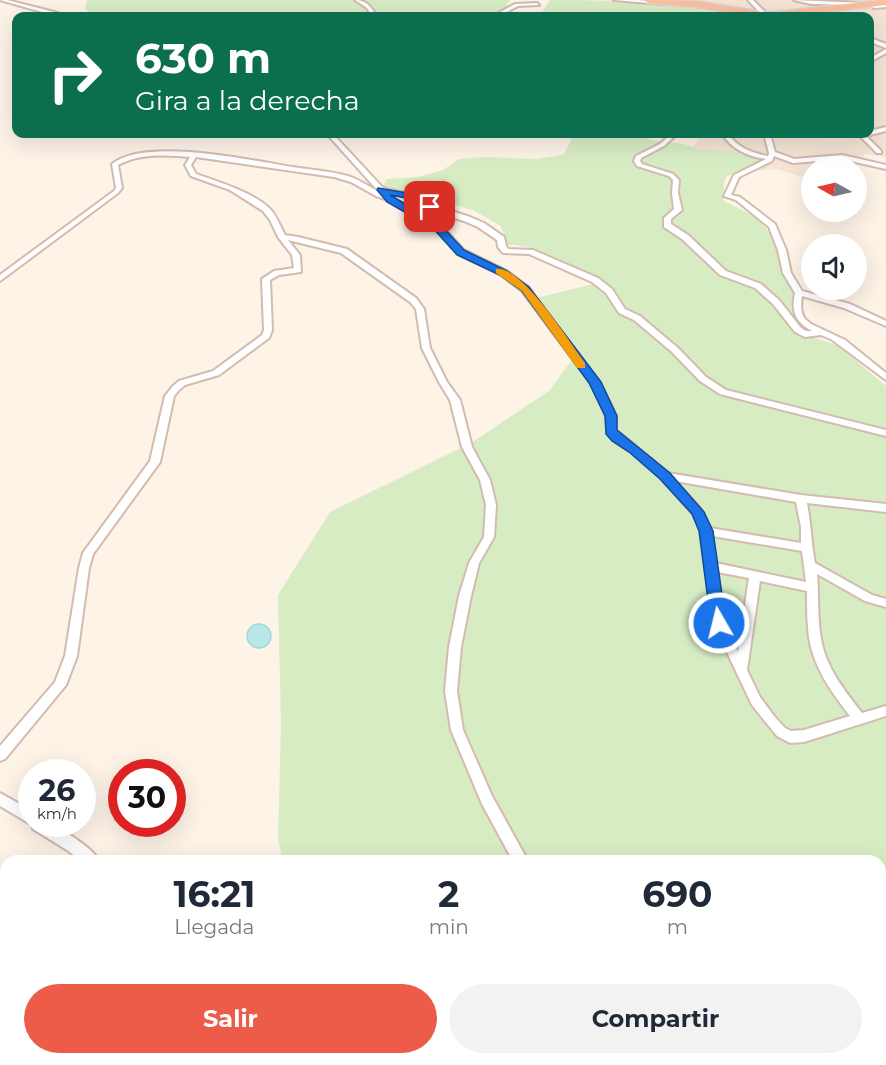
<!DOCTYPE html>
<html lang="es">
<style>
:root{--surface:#fff;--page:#f2f2f3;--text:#1f2937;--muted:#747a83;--accent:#ec5c48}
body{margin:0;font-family:Montserrat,sans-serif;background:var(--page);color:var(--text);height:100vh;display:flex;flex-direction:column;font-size:22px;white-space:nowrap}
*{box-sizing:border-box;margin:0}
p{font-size:20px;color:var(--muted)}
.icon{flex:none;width:33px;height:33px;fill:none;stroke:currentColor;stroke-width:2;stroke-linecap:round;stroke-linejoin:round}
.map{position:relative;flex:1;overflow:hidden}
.side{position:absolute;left:0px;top:855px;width:886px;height:210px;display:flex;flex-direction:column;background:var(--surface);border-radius:18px 18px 0 0;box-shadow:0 6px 24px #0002}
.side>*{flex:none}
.guide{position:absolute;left:12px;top:12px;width:862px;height:126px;border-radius:12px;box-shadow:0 6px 24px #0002;background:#0b6e4f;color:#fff;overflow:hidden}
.needle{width:39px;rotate:278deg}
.fabs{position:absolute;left:801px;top:156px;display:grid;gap:12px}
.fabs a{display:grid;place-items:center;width:66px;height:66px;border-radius:50%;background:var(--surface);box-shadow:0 6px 24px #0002;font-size:30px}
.speed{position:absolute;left:18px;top:759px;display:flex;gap:12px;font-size:30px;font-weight:700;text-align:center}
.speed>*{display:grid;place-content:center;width:78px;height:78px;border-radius:50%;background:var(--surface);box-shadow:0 6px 24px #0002;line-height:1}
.speed small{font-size:15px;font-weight:400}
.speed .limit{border:9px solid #d22;background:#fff;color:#111}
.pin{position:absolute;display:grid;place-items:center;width:51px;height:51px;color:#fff;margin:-26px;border-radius:12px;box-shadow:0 3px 9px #0006}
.me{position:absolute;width:66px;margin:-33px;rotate:352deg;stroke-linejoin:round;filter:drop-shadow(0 0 4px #0008)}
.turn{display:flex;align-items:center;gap:21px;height:126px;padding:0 24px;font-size:27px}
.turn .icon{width:78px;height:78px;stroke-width:2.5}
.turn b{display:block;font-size:42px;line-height:51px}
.eta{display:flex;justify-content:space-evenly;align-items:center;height:102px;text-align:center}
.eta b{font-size:36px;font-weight:700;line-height:42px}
.cta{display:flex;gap:12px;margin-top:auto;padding:12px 24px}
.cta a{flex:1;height:69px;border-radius:36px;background:var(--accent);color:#fff;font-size:24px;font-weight:700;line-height:69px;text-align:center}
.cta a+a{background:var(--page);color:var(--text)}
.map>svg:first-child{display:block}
</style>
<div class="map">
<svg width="886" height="1065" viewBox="0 0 886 1065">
<rect width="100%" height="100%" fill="#fdf3e7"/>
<path fill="#f5e4d5" d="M603,0H886V157L865,154L856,166H812L811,180L777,169L726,173L686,154L701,137L699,134H870V16H685Z"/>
<path fill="#d8ecc4" d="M87,0H511L507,3L509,16H97L85,9Z
M550,0C611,0 671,2 731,16H540Z
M579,134L623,137L638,134L650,140L684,144L702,150L730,151L768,163L727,176L724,182V201L754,216L774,237L798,296L796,325L808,336L837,345L886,386V1065H432L421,1059H880V861H283L278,840L281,725L278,595L330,512L471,443L549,391L574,357L532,299L601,282C578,268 534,243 507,245L501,226L473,210L443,202L402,196L377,186L384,184L387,179L418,177L443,170L459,159L485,157L536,159L563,155L571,141V136Z"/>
<path fill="#bae6e8" stroke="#a0d7db" stroke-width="1.5" d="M247 636a12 12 0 1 1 24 0a12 12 0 1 1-24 0Z"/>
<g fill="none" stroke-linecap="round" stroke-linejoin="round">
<defs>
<path id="minor" d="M0,0H7L58,13L61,16H56Z
M355,0C366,0 372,7 376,16H372L367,8Z
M614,0H638L663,3L661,4Z
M748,0H753L764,11V13H760Z
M794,0L863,3L865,4L863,5L811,4Z
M537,3L539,5L518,6L499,16H493L515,4Z
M872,3L877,5H886V7L874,8L870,4Z
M870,38L886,44V48L870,42Z
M886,49V53L870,62V58Z
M886,127V131L866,136L881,151V153H877L859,135L870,134V131Z
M327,134H333L383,188L412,195L433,205L470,217L484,223L504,237L506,246L508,249L533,250L598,278L612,289L625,309L640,316L678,348L706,377L726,390L886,430V436L720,394L700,381L672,352L634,320L619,313L606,293L592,282L529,254L503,253L498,247L497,240L478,227L464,221L427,209L408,198L388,193L392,199L440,224L464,250L507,271L528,287L599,382L616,416V430L668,473L801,495L886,504V512L807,503C811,523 811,543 815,563L872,595L886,599V607L865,601L817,574C819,595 817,618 821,639C826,668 845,691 862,713L886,706V716L804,742L790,743L777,736L752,705L713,623L701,531L693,514L661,478L631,451L614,440L608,433L606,416L591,383L522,291L501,275L458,254L434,228L385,199L376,196L351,182L334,177L196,157L191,165L196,174C219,182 249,191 268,207C276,214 280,226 285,235L298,237L347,249L416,298L424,309L430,348L447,382L460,400L472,447L490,480L496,505L494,537L479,563L471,596L461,647L457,691L463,730L492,796L528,861H513L482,804L451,730L445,691L449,647L459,596L469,563L484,537L486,505L480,480L462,447L450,400L439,382L422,348L416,309L410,302L341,253L288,240L300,255L301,272L279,275L270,280L272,330L269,338L219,375L185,385L179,390L174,396L160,462L93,554L89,568L77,656L66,685L5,759L0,761V746L55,682L65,656L79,568L83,553L150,461L165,396L173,386L179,381L213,371L262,335L264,330L262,279L274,271L294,268L292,255L278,237L270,220L263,211L230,190L191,176L185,165L190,157C165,155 140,153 118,165L122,188L118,193L0,281V275L114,191L116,188L112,164C145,137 250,160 292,167C312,170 332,171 351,177C361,181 370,187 379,192ZM675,481L796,502L801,527V543L710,528L701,509ZM712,536L802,551L806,582L716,563ZM717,572L749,578L738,652L725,623ZM760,581L807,591C807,607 807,623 809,638C814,668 832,693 850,716L804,730L791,731L785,728L774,716L760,697L747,670Z
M671,134H677L664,146L641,158L640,161L642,164L673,174L679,180L678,193L682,210L671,219V224L688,235L726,271L761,284L779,300L801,328L806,331H812C795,322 791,311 795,293L783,273L778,250L769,227L736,200L724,196L734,175L766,159C747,156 733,150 722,134H728C738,148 752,153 768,156L769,153L764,134H770L775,152L794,159L842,155L886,165V169L842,159L793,163L774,156L772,161L739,177L731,195L740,197L775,224L786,250L791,273L802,291L850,304L886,321V326L844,308L802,296C801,305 800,312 805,319L811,324L845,340L886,373V380L831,339L821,335L805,337L795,332L773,304L755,288L720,275L682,239L664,227V218L674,209L672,193L673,180L669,176L637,166L634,161L636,156L660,144Z
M0,793L32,811V824C38,824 46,822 51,825C64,830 94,849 99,861H81L67,850L33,829L32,825L0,806Z
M404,1059H423L426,1065H407Z
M703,1059H721L724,1065H706Z"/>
<path id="trunk" d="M644,0L696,1L768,13L882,0H886V5L786,16H755L696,7L648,3Z"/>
</defs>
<use href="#minor" stroke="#d3bbaf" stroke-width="4"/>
<use href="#trunk" stroke="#dcd3d0" stroke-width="3"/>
<use href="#minor" fill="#fff" fill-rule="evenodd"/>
<use href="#trunk" fill="#fcbe9d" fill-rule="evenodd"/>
</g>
<path fill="#1a73e8" stroke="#114b97" stroke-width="1.5" d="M378,188L413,194L433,205L435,207L430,210L407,198L390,195L440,224L464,250L507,271L529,287L601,382L617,416V430L670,473L704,512L713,531L726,623L724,627H713L711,623L699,531L692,514L660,479L629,452L612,441L606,434L605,416L589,383L522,291L500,275L457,255L433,228L387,202L377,190Z"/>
<path fill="#f59e0b" d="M496,269C522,265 570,343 585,363V368H577L522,291L496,273Z"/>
</svg>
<div class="fabs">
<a><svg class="needle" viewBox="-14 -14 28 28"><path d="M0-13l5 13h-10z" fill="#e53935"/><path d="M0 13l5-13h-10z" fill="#747a83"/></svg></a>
<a><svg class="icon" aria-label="sound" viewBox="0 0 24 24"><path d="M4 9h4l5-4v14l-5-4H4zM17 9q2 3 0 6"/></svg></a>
</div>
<div class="speed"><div>26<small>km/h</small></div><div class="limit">30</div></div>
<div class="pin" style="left:430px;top:207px;background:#d93025"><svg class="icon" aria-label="arrive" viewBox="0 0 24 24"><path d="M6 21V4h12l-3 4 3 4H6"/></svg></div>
<svg class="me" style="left:719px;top:623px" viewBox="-20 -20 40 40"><circle r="17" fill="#1a73e8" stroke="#fff" stroke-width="3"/><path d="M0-11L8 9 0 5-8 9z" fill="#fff"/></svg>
<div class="guide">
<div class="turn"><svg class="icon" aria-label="right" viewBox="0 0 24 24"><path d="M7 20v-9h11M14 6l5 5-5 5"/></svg><div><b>630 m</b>Gira a la derecha</div></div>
</div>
<section class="side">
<div class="eta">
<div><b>16:21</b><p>Llegada</p></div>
<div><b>2</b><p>min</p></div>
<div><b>690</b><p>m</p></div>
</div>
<div class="cta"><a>Salir</a><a>Compartir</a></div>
</section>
</div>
